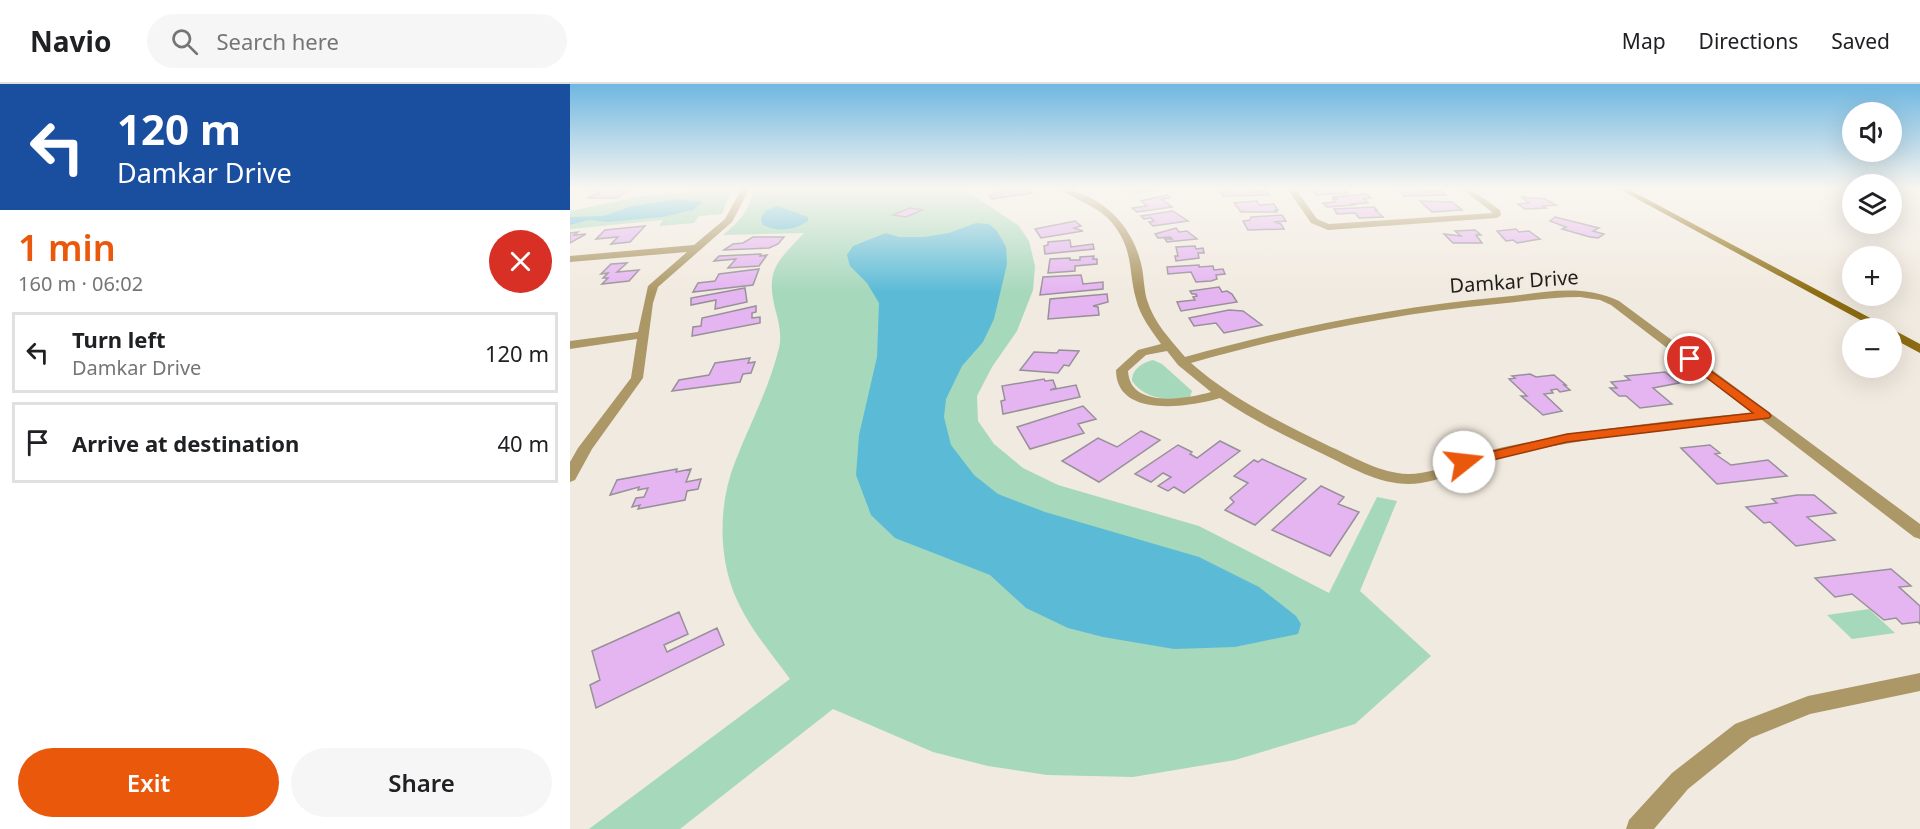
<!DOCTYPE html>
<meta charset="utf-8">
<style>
:root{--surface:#fff;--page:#f6f6f6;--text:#202124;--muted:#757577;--line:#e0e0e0;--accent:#ea580c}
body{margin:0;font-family:"Noto Sans",sans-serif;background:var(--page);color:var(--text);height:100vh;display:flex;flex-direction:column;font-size:22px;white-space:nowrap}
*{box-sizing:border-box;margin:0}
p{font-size:20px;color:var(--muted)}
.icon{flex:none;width:33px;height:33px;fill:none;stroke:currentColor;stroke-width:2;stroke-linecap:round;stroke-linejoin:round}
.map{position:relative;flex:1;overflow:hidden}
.side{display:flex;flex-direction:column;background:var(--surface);width:570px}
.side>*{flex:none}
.guide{background:#1a4fa0;color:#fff;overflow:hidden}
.fabs{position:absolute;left:1272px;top:18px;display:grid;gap:12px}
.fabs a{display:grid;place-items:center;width:60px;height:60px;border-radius:50%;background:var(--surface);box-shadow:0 6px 24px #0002;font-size:30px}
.pin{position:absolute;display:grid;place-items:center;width:51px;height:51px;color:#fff;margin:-26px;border:3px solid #fff;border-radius:50%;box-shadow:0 2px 6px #0007}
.me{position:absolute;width:66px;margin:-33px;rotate:74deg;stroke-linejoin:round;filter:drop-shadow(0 0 4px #0008)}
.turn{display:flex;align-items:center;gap:21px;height:126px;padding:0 18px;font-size:27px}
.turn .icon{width:78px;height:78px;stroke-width:2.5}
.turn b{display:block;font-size:42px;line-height:51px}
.round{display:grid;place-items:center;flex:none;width:63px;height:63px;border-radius:32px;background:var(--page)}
.head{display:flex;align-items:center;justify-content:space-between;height:102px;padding:0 18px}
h1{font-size:36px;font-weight:600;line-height:45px;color:var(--accent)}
.action{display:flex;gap:12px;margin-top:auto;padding:12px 18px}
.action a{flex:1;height:69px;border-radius:36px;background:var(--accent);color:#fff;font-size:24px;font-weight:600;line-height:69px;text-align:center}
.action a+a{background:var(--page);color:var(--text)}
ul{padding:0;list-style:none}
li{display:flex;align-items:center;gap:18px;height:81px;margin:0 12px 9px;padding:0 6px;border:3px solid var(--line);border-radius:0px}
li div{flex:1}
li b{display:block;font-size:22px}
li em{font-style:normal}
header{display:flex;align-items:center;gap:36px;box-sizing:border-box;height:84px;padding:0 30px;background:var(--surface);border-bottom:2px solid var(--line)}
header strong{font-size:28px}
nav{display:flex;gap:33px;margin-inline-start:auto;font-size:21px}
.search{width:420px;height:54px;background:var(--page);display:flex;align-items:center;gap:15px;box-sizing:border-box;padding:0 21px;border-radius:33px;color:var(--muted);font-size:22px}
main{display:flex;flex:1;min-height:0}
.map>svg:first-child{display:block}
</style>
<header>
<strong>Navio</strong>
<div class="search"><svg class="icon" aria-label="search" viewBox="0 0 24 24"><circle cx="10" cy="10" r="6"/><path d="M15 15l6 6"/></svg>Search here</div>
<nav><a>Map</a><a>Directions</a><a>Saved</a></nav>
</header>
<main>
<section class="side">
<div class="guide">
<div class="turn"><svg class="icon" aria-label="left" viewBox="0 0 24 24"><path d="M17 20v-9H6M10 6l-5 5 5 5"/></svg><div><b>120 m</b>Damkar Drive</div></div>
</div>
<div class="head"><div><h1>1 min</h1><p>160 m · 06:02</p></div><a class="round" style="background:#d93025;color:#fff"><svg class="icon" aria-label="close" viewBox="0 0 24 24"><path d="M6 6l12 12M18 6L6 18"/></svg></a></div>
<ul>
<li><svg class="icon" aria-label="left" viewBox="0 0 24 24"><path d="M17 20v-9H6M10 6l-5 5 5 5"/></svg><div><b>Turn left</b><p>Damkar Drive</p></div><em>120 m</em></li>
<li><svg class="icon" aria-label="arrive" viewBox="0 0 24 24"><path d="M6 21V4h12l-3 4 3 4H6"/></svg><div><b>Arrive at destination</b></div><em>40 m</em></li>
</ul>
<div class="action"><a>Exit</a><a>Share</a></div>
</section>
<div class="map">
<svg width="1350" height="745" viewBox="0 0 1350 745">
<rect width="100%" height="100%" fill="#f1eae0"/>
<path fill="#a6d8bc" d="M195,104H392L449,142L459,157L465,182L463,206L447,247L422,283L407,312L408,337L424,360L453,384L488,401L629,442L759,509L807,413L827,417L790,507L861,572L785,640L665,676L563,693L477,691L418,682L363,668L263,625L110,745H19L220,595C202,570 180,545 167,516C148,474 148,421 165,378C180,339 199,305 209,264C212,252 209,239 206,228C195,186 206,179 234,149L153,151C169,138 177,129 183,109Z
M162,105L152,130L129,132L124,139L89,142L93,136L0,145V127L72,112Z
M583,276L592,280L622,307L620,313C598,317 576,316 562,297C562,285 572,279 583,276Z
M1299,525L1325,549L1282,555L1257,531Z"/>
<path fill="#5bbbd6" d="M107,115L133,118L123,126L93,133L38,138L19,136L0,141V133L33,132L63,122Z
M208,122L238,133V137C226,146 205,149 192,140L191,134L196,126Z
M406,139L419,140L427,147L436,163L437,180L424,235L413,258L392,282L376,315L374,333L381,361L404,391L428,410L475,428L629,473L689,503L726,532L731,540L728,550L665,563L604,565L533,553L498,544L456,524L420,491L325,454L301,431L286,391L289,351L307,273L309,219L297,199L280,182L277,171L283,162L316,149L329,153H354L379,149Z"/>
<path fill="#e5b5f2" stroke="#979099" stroke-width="1.5" d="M30,104H48L44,106L56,108L47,114H18L30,108L24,107Z
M552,104H587L566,109L560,104Z
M655,104H680L682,108L696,107L699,111L653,112L651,109L657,108Z
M744,104H772L777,109L746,111L742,105Z
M827,104H848L856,108L871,107L876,111L834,112Z
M440,105L443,107L454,105L462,109L422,115L419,111Z
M797,110L801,114L794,115L798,119L782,120L784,121L757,123L753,119L765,118L763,115H768L762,113Z
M597,111L600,114L592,115L602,123L567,128L562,124L577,122L571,117Z
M952,113L975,115L986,121L973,122L976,124L955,125L948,120L959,119Z
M687,117L689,121L704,120L708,126H705L707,128H671L664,119Z
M850,117L882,118L892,126L862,128Z
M804,123L807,126H805L813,133L789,134L785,129L767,130L764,125Z
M340,124L352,126L336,133L323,131Z
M603,127L618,137L583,142L579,138L584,137L581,134L574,135L571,132Z
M712,131L716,137L704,138L711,140L714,145L678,146L673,137L680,136L681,133Z
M985,133L1029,144L1023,147L1034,150L1028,154L1020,153L992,145L996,143L980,137Z
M505,137L511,142L504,144L513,147L471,154L465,145Z
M75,142L60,158L41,160L48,153L26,155L35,146Z
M606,144L609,148L617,147L627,155L597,158L595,155H602L600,153L588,154L585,150Z
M946,145L949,148L959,147L970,155L947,159L943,156L936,157L927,147Z
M905,146L911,151H906L912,159H883L874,150L891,152L885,147Z
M8,148L4,151L16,150L0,159V149Z
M183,153H214L208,160L199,164L154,166L163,160L173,159Z
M500,156L501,163L523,160L524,165L475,170L474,162L478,161V158Z
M625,162L626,165L633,164L634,169H628L629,174L606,177L605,172H608L606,163Z
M191,170L190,172L197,171L189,182L158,184L166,175L144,177L149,172Z
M524,172L523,175H527V180L505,182V187L478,189L480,175L500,174V176H510V173Z
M57,179L47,188L69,186L59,197L32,200L38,194H33L38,189L31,190L41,180Z
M629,181V183L643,182L644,186L653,185L655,190L646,191L647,195L641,197L626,198L621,188L598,190L597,183Z
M189,185L183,201L123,208L128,199L145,197L149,190Z
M511,191L513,200L533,198V205L470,211L473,193Z
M649,203L652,208L657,207L662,210L667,218L611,227L607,218L625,216L623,213L627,212L626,210H622L620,207Z
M175,204L177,218L145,225L146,216L121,221V214Z
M537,210L538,218L523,222L528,223L529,231L478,235L480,215Z
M186,222V228L182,229V234L190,233V239L122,252L123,243L131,242L132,234Z
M659,226L673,227L692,241L654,249L646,239L624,242L619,234Z
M489,266L509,267L499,282L494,281L488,289L450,286L464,268L487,269Z
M180,274L178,279L185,278L181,289L173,290L170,298L102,307L109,296L139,291L145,279Z
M1095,288L1109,299L1083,304L1102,320L1070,324L1056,312H1049L1040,304H1047L1041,298L1060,296L1055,292Z
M960,290L966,293L984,291L996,301H994L1000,306L990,308L987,305L981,306L983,309L974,310L992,327L973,331L951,312H957L939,295L945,294L942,292Z
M474,295L475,297L483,296L486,304L480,306L506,301L510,313L433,330L431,317L435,316L432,302Z
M513,322L526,335L508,340L514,349L460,365L447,343Z
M571,347L590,356L529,398L492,377L528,354L547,363Z
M650,357L670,367L614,409L604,403L598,407L588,402L601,393L593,389L581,398L565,390L608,361L622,368L620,370L627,374Z
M1140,361L1150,369L1145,370L1161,381L1198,376L1217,392L1147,400L1111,364Z
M692,375L736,395L685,441L655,426L664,418L660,414L678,399L664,392L684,376L688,378Z
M107,385L106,388L121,385L116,398L131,395L128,405L117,407L115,416L68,425L70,421L62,423L66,414L74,413L78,404L68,406L69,403L40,411L47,396Z
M751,402L774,413L768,420L789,428L760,472L702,446Z
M1227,411H1244L1266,429L1237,433L1265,456L1226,462L1200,438L1194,439L1176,423L1207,419L1202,415Z
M1321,485L1341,502L1329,503L1350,522V540L1348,538L1332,540L1326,534L1314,536L1282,510L1265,513L1245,494Z
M109,528L118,550L94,561L97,568L147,544L154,561L26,624L20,601L30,596L22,567Z"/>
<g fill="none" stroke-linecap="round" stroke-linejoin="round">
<path fill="#ac9766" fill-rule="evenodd" d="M172,104H180L162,138L88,203L83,219L73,294L22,365L5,396L0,398V378L8,364L61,294L67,255L0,265V257L68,248L78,202L117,168L0,178V172L124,161L155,135Z
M489,104C500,103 509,109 519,113C547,127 566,153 572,184C574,194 574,206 577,216C584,239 600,255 615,273C719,244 824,223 932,213C972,209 1011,199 1049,217L1350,440V455L1344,453L1192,336C1108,344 1025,352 944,370C912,376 870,400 839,400C808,400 780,383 753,370C717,353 684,337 650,314C620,323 546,335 546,286L568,266L591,260C581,246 570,232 566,215C558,186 564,167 543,140C528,121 507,118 489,104ZM1010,213L1030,216L1041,221L1182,329C1098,336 1016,346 934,363C906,369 865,391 838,390C810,389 786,374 761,363C712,339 663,316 621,279C722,250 823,230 927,220C955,217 982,213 1010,213ZM597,267L608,281L641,308C616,315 560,325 558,287L576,271Z
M717,104H725L747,135L759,140L923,129L891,104H899L930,126L931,131L927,134L758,146L741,139Z
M1350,589V607L1240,630L1181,654L1118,705L1084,745H1056L1059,736L1102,689L1165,640L1238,612Z"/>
<path fill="#8d6d12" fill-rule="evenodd" d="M1047,104H1056L1319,244H1305Z
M1322,245L1350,260V269L1322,254Z"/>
</g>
<linearGradient id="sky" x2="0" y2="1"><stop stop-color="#6fb7e1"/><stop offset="0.5" stop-color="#f9f6f1"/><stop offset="1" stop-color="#f9f6f1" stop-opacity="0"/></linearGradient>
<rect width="1350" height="208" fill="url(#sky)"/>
<path fill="#ea580c" stroke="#983908" stroke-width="1.5" d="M1120,272L1199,329L1201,332L1199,334L997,358L894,383L888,378L890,375L997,350L1183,329L1116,278V273Z"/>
<g text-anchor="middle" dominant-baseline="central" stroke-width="4.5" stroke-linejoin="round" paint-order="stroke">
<g font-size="20" fill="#201e1a" stroke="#f1eae0">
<text transform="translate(944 197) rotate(-4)">Damkar Drive</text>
</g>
</g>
</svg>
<div class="fabs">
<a><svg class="icon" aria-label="sound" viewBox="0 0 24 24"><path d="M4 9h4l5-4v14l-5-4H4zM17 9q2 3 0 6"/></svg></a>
<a><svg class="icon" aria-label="layers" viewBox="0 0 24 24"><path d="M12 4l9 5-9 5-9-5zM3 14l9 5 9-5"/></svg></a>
<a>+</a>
<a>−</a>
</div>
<div class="pin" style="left:1120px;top:275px;background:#d93025"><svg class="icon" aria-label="arrive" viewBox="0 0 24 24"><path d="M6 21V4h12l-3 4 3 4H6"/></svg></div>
<svg class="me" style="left:894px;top:378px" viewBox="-20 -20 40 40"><circle r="19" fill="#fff"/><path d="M0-13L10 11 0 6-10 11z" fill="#ea580c"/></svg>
</div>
</main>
